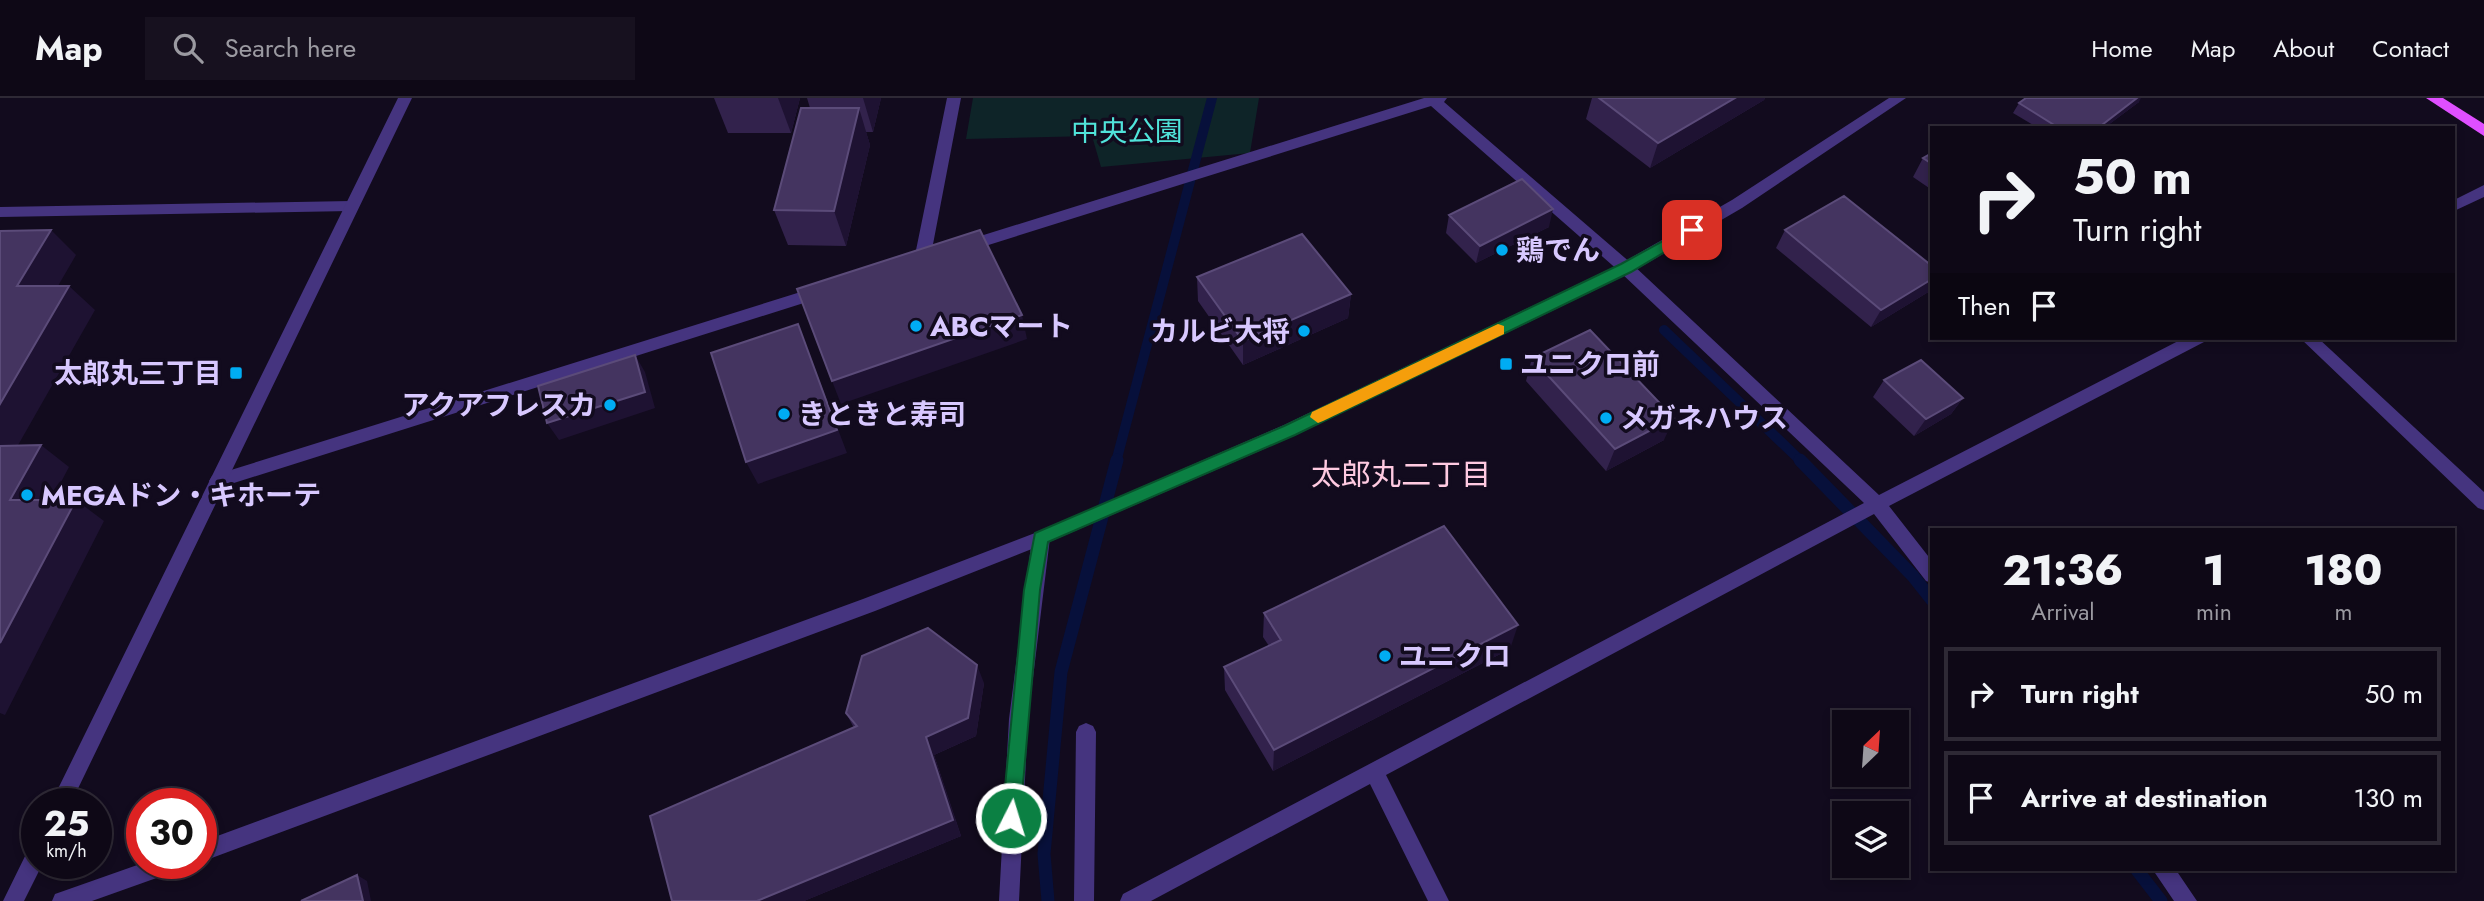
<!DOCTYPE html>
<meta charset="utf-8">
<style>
:root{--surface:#0e0816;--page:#17111f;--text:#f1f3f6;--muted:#9b9aa1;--line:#2e2935}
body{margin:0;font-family:Jost,"Noto Sans JP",sans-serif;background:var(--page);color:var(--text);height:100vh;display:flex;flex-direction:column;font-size:26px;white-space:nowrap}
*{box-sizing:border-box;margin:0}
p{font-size:23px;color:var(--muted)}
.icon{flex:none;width:38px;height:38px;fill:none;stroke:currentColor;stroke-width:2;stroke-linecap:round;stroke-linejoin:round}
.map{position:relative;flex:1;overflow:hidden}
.side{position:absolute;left:1930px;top:430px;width:525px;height:343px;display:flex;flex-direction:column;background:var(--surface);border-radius:0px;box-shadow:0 4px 10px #0003,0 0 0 2px var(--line)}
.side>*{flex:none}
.top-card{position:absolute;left:1930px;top:28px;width:525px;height:214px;border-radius:0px;box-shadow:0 4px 10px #0003,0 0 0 2px var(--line);background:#0e0816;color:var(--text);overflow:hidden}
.needle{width:46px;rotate:25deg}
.buttons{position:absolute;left:1832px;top:612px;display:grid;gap:14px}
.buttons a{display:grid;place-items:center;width:77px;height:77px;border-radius:0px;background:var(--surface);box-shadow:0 4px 10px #0003,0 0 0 2px var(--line);font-size:35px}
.speed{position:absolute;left:21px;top:690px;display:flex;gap:14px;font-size:35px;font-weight:700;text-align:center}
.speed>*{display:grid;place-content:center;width:91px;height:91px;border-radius:50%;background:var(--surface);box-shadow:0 4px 10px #0003,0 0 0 2px var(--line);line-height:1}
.speed small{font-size:18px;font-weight:400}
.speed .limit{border:10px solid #d22;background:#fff;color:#111}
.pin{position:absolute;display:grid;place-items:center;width:60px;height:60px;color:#fff;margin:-30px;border-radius:14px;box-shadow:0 4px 10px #0006}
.me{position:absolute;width:77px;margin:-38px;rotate:5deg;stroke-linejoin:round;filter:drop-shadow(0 0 5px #0008)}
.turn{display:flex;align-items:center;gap:24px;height:147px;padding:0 28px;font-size:32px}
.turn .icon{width:91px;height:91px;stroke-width:2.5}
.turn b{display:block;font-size:49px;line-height:60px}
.then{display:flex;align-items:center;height:66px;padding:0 28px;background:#0003;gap:14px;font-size:26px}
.eta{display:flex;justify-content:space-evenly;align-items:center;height:119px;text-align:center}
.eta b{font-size:42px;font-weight:800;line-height:49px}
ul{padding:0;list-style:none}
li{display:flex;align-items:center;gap:21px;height:94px;margin:0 14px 10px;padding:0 14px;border:4px solid var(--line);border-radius:0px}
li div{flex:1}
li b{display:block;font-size:26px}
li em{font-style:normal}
header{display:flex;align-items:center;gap:42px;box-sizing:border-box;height:98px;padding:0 35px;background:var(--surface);border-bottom:2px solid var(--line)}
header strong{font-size:33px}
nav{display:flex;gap:38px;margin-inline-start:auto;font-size:24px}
.search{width:490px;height:63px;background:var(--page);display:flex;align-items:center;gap:18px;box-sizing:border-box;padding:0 24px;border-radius:0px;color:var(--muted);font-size:26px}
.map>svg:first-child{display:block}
</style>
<header>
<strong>Map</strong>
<div class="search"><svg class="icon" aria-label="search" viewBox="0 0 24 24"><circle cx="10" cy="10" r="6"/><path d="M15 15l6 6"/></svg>Search here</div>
<nav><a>Home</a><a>Map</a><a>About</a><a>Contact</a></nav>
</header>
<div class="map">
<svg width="2484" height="803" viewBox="0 0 2484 803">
<rect width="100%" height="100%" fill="#120b1e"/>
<path fill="#0e2428" d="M973,0H1259L1250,55L1101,69L1092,38L966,41Z"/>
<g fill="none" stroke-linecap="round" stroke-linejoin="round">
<path stroke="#07103b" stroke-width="10" d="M1664,232L1802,364
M1116,364L1212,0"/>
<path stroke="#07103b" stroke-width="13" d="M1800,362L1913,478L1932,502
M2137,772L2161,803
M1048,803L1044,756L1061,574L1117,362"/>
<path fill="#45347f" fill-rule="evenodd" d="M947,0H961L930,162L922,168L914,162Z
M1424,0H1447L1444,4L1632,166L1879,397L2184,240H2206L2204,244L1889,408L1932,463V485L1926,483L1874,416L1386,677L1449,803H1428L1370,686L1151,803H1120L1123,796L1864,405L1620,174L1431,8L963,155L955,149L958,145Z
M2484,87V99L2454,113V102Z
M351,103L359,108L351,113L0,119V109Z
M823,187L829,189L831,193L829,197L218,390L212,388L209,383L212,378L218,376Z
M2300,240H2318L2484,394V412L2478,410Z
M1041,432L1047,435L1050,440L1028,621L1019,803H999L1009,621L1032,440L1035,435Z
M1086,625L1093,628L1096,634L1094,803H1074L1076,634L1079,628Z
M2153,772H2176L2197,803H2174Z"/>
<path fill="#45347f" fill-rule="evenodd" d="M398,0H412L71,705H51Z
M1889,0H1906L1742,110L1632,174L1296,337L1047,445L875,513L201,764V744L863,501L1035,435L1284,327L1620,166L1732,102Z
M37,745V765H43L24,803H3L30,748Z
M143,765H182L179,772L92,803H52L55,796Z"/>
<path fill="#df4fff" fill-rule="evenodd" d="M2426,0H2443L2484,26V38Z"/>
</g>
<path fill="#32224c" d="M714,0H800L791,35H728Z
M807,0H881L873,34H866L870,47L846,148L788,147L774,112L810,10Z
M1592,0H1765L1764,2L1650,70L1586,21Z
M2139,4L2104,30H2038L2013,15L2019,5Z
M1932,55V92L1913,79L1923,60Z
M1449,117L1549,129L1476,165L1446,135Z
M1785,132L1930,193L1871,229L1776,150Z
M1197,179L1351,196L1348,220L1243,267L1198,203Z
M1532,260L1664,342L1606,373L1526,283Z
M1884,282L1963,300L1951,316L1914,338L1873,299Z
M1264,515L1510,551L1273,673L1225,592L1224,569L1269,548L1263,539Z
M984,585L976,638L934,657L961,738L804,803H672L854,630L846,615Z"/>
<path fill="#1e1232" d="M778,0H800L791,35Z
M863,0H881L873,34Z
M1735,0H1765L1764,2L1650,70L1658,45Z
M2137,0H2141L2139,4L2104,30H2098Z
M859,10L870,47L846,148L834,113Z
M1553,111L1549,129L1476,165L1480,148Z
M51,132L76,157L44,212L17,188Z
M1932,181V191L1930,193L1871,229L1881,212Z
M69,188L95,212L5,370L0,367V306Z
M1351,196L1348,220L1243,267V243Z
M1022,217L1027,241L841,306L832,283Z
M798,226L847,355L758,386L746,364Z
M635,257L645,274L655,310L559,342L547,325Z
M1963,300L1951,316L1914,338L1926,321Z
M1674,320L1664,342L1606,373L1615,351Z
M41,347L69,369L40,424L10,402Z
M76,402L104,423L5,617L0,615V545Z
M1518,527L1510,551L1273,673L1274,652Z
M977,567L984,585L976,638L934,657L961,738L804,803H757L926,639Z
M357,777L367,783L371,803H363Z"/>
<path fill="#443460" stroke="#5b4b79" stroke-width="2" d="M1599,0H1735L1658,45Z
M2026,0H2137L2098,30H2059L2019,5Z
M801,10H859L834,113L774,112Z
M1932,55V66L1923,60Z
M1522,81L1553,111L1480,148L1449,117Z
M1844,98L1932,168V181L1881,212L1785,132Z
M51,132L17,188H69L0,306V133Z
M980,132L1022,217L832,283L797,191Z
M1302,136L1351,196L1243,243L1197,179Z
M798,226L837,332L746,364L711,255Z
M1590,232L1674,320L1615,351L1532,260Z
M635,257L645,294L547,325L538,288Z
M1921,262L1963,300L1926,321L1884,282Z
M41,347L10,402H76L0,545V348Z
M1444,428L1518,527L1274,652L1224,569L1281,542L1264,515Z
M928,530L977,567L968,620L926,639L953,722L757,803H672L650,718L857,628L846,615L862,558Z
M357,777L363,803H301Z"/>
<path fill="#0b8043" stroke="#07532c" stroke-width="2" d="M1692,127L1697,128V135L1631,174L1295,337L1048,444L1040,492L1020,720L1018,726L1011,729L1005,726L1002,720L1024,492L1035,435L1284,328L1621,166Z"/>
<path fill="#f59e0b" d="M1498,226L1504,228V236L1323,323L1318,325L1310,319L1312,314Z"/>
<g fill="#00acf3" stroke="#120b1e" stroke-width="2.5">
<circle cx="1502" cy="152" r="7"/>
<circle cx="916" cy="228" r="7"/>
<circle cx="1304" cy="233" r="7"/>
<rect x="1499" y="259" width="14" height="14" rx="3.5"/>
<rect x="229" y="268" width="14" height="14" rx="3.5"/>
<circle cx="610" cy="307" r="7"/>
<circle cx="784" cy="316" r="7"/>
<circle cx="1606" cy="320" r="7"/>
<circle cx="27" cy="397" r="7"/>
<circle cx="1385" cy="558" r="7"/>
</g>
<g text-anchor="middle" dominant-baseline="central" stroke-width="7" stroke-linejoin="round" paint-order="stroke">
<g font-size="28" fill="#50e3da" stroke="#120b1e">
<text x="1127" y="33">中央公園</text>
</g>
<g font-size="28" font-weight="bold" fill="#d8c8ff" stroke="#120b1e" text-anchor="start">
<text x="1516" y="152">鶏でん</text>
<text x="930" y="228">ABCマート</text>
<text x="1290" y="233" text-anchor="end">カルビ大将</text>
<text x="1520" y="266">ユニクロ前</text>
<text x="222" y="275" text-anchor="end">太郎丸三丁目</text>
<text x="596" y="307" text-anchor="end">アクアフレスカ</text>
<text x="798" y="316">きときと寿司</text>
<text x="1620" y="320">メガネハウス</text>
<text x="41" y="397">MEGAドン・キホーテ</text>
<text x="1399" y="558">ユニクロ</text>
</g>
<g font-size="30" fill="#ffcae1" stroke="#120b1e">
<text x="1401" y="376">太郎丸二丁目</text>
</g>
</g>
</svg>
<div class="buttons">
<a><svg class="needle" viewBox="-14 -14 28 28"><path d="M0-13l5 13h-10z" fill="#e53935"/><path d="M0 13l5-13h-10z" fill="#9b9aa1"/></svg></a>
<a><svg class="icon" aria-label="layers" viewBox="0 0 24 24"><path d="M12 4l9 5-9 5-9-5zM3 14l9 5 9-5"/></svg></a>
</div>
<div class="speed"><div>25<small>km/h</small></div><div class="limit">30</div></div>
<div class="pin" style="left:1692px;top:132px;background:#d93025"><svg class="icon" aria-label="arrive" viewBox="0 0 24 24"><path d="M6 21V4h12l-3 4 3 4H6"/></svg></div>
<svg class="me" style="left:1011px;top:720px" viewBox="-20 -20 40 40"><circle r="17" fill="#0b8043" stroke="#fff" stroke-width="3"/><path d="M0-11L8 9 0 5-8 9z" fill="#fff"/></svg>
<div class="top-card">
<div class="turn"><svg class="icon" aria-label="right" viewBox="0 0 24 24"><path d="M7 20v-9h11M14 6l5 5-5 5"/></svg><div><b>50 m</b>Turn right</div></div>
<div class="then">Then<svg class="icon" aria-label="arrive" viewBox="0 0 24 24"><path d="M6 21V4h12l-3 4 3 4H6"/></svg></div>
</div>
<section class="side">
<div class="eta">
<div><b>21:36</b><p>Arrival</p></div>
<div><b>1</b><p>min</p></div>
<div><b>180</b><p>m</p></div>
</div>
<ul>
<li><svg class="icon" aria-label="right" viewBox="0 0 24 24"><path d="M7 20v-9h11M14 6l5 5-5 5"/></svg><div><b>Turn right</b></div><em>50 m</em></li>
<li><svg class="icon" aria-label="arrive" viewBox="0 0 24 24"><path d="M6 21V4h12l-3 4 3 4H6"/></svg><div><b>Arrive at destination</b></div><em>130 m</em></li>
</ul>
</section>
</div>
